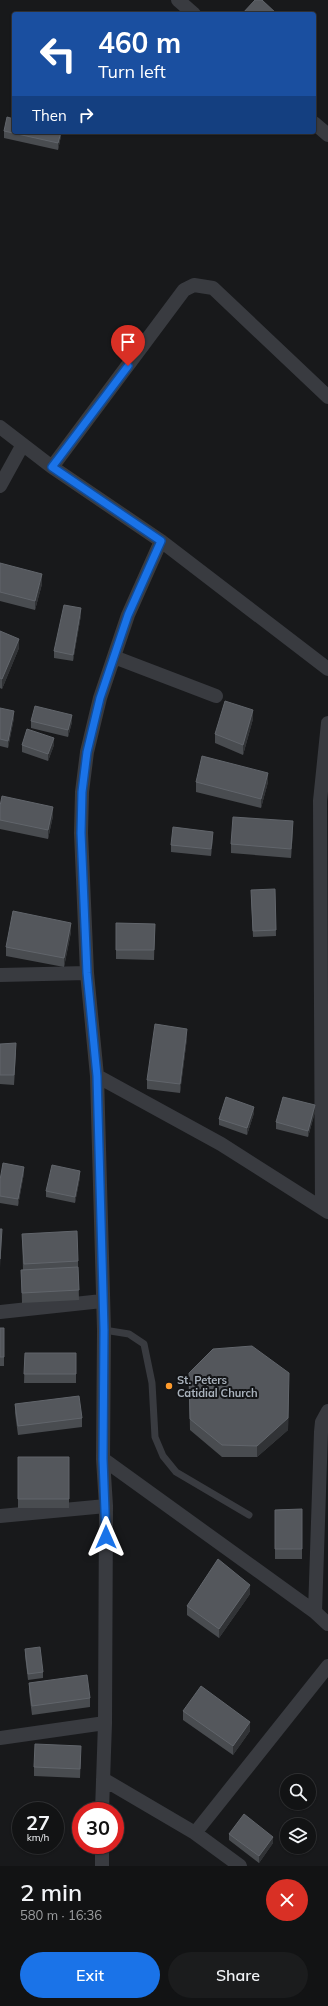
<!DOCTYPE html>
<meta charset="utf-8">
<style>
:root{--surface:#121314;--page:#1b1c1d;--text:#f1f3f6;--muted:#9c9ea0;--line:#313234;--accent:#1a73e8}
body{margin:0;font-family:Mulish,sans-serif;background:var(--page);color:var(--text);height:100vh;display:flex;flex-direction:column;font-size:15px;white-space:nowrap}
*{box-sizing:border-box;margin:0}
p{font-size:13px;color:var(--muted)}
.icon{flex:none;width:22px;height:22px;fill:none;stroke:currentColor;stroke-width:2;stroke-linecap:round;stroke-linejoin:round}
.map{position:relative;height:1866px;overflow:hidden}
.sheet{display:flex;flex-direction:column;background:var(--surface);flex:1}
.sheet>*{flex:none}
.banner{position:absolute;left:12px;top:12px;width:304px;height:122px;border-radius:4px;box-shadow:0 1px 3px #0004,0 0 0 1px var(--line);background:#1a4fa0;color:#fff;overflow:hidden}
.tools{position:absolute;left:280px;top:1774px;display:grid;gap:8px}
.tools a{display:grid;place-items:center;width:36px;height:36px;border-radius:50%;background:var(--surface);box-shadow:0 1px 3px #0004,0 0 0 1px var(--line);font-size:20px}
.speed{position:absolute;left:12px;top:1802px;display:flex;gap:8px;font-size:20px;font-weight:700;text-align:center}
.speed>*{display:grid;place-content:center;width:52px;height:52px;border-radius:50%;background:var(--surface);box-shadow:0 1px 3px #0004,0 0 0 1px var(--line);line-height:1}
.speed small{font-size:10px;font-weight:400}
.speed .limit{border:6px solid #d22;background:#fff;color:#111}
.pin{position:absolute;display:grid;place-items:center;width:34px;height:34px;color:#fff;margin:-41px -17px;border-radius:50% 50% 50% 0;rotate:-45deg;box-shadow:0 0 4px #0007}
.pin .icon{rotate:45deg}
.me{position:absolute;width:44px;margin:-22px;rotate:0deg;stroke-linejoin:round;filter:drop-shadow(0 0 3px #0008)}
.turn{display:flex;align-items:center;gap:14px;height:84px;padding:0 20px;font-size:18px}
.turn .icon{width:52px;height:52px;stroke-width:2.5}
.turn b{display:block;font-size:28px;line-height:34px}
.then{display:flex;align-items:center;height:38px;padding:0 20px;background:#0003;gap:8px;font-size:15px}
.round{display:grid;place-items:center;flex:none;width:42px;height:42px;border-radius:21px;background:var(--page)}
.headline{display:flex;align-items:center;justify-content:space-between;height:68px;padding:0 20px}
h1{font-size:24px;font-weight:600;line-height:30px}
.cta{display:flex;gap:8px;margin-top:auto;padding:8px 20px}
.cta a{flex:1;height:46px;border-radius:24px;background:var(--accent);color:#fff;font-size:16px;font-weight:600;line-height:46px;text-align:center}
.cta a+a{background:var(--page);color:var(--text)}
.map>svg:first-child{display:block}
</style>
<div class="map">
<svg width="328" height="1866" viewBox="0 0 328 1866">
<rect width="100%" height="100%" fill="#18191b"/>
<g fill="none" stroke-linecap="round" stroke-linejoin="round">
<path stroke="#393b40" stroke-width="7" d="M104,1330L129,1334L144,1344L152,1383L155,1437L163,1456L176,1472L249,1515"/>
<path stroke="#393b40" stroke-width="14" d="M178,0L194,14
M314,123L328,135
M0,427L52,467L161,541L328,669
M52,467L184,290L194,285L213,288L328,397
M0,486L22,446
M114,657L216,696
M0,975L87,973
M97,1076L221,1144L328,1212
M322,1208L320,801L328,723
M0,1312L102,1301
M103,1459L315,1612L328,1624
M0,1516L106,1506
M315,1612L321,1432L322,1422L328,1411
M0,1738L105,1723
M103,1779L195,1833L240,1866
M102,1811L105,1723L106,1506L103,1459L104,1330L97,1076L87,973L81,833L82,792L87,752L100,698L128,615L161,541
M195,1833L328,1666
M102,1866V1845"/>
</g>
<path fill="#494c50" d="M4,131L61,132V136L58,150L4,138Z
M0,563L42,584L35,610L0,601Z
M81,615L73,661L54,658V651Z
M0,631L19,648L2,689L0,688Z
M0,708L14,718L8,748L0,746Z
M253,719L243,755L215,743V734Z
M31,721L72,722L68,737L31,728Z
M22,745H54L48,761L22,752Z
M196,782H268L261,808L196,792Z
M0,806L53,816L48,839L0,829Z
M293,831L291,858L231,853V844Z
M213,838L211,856L171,852V845Z
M275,889L276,936L253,937L251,896Z
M116,923L155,924L154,960L116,959Z
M71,932L64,967L6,956V947Z
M187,1038L180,1093L147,1089V1080Z
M0,1044L16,1053L14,1085L0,1084Z
M315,1112L308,1137L276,1129V1122Z
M254,1113L247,1135L219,1125V1119Z
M24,1173L18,1206L0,1203V1180Z
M80,1177L75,1203L46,1197V1191Z
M22,1234L78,1261L79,1300L22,1303L21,1270H23Z
M0,1328H4V1366H0Z
M25,1353H76V1383H24Z
M189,1385H289L288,1430L257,1457H222L190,1430Z
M15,1404L82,1418V1427L18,1435L15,1413Z
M18,1457H69V1508H18Z
M302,1509V1559H275V1510Z
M250,1594L219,1638L187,1615V1606Z
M25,1649L43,1672V1678L28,1680L25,1656Z
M29,1683L90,1698V1707L32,1715L29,1692Z
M183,1711L250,1731L233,1755L183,1720Z
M81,1755L80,1778L34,1776V1767Z
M229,1834L273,1843L259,1863L229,1840Z"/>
<path fill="#313336" d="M61,132V136L58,150V143Z
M42,574V584L35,610V601Z
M81,608V615L73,661V655Z
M19,639V648L2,689V679Z
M253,710V719L243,755V745Z
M14,711V718L8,748V741Z
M72,715V722L68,737V730Z
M54,738V745L48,761V754Z
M268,773V782L261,808V799Z
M53,807V816L48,839V830Z
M293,821V831L291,858V849Z
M213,832V838L211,856V849Z
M71,923V932L64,967V958Z
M187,1029V1038L180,1093V1084Z
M315,1105V1112L308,1137V1131Z
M254,1107V1113L247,1135V1128Z
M24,1167V1173L18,1206V1199Z
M80,1171V1177L75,1203V1197Z
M2,1229V1239L0,1268V1259Z
M289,1385L288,1430L257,1457V1446Z
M250,1585V1594L219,1638V1629Z
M250,1722V1731L233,1755V1746Z
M273,1837V1843L259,1863V1856Z"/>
<path fill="#54575c" stroke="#61656b" d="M255,0H262L277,14H242Z
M7,117L14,119V132H61L58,143L4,131Z
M0,563L42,574L35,601L0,592Z
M64,605L81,608L73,655L54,651Z
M0,631L19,639L2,679L0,678Z
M225,701L253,710L243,745L215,734Z
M35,706L72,715L68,730L31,721Z
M0,708L14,711L8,741L0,739Z
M27,729L54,738L48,754L22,745Z
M202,756L268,773L261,799L196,782Z
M2,796L53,807L48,830L0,820V806Z
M233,817L293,821L291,849L231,844Z
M173,827L213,832L211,849L171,845Z
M275,889L276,930L253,931L251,890Z
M13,911L71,923L64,958L6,947Z
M116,923L155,924L154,950H116Z
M155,1024L187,1029L180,1084L147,1080Z
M16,1043L14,1075H0V1044Z
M226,1097L254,1107L247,1128L219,1119Z
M283,1097L315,1105L308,1131L276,1122Z
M3,1163L24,1167L18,1199L0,1196V1180Z
M52,1165L80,1171L75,1197L46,1191Z
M0,1229H2L0,1259Z
M77,1231L78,1261L24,1264L22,1234Z
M78,1267L79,1290L22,1293L21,1270Z
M0,1328H4V1357H0Z
M252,1346L289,1373L288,1418L257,1446L222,1445L190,1419L189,1373L213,1349Z
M25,1353H76V1374H24Z
M79,1396L82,1418L18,1426L15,1404Z
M18,1457H69V1499H18Z
M302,1509V1549H275V1510Z
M218,1559L250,1585L219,1629L187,1606Z
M40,1647L43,1672L28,1674L25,1649Z
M87,1675L90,1698L32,1706L29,1683Z
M201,1686L250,1722L233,1746L183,1711Z
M35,1744L81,1746L80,1769L34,1767Z
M244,1814L273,1837L259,1856L229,1834Z"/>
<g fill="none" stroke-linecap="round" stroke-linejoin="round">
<defs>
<path id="route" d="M106,1537L103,1459L104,1330L97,1076L87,973L81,833L82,792L87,752L100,698L128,615L161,541L52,467L128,366"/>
</defs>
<use href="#route" stroke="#114b97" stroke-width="10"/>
<use href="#route" stroke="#1a73e8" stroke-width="7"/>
</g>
<circle fill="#ff9b2c" stroke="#131416" stroke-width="1.5" cx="169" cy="1386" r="4"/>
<g text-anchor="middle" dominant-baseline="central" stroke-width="4" stroke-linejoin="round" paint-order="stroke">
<g font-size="11" font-weight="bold" fill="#a9b2bc" stroke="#131416" text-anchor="start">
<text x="177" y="1380">St. Peters<tspan x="177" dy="13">Catidial Church</tspan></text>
</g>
</g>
</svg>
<div class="tools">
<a><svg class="icon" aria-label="search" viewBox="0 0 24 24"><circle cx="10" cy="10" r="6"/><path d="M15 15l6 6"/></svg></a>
<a><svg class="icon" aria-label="layers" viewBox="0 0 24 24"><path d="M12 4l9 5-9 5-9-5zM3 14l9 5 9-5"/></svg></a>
</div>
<div class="speed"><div>27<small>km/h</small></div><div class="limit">30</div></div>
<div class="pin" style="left:128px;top:366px;background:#d93025"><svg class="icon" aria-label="arrive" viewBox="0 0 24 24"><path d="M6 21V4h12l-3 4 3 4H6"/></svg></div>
<svg class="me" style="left:106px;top:1537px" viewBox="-20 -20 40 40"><path d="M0-17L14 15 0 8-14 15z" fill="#1a73e8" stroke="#fff" stroke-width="4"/></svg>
<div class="banner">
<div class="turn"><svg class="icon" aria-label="left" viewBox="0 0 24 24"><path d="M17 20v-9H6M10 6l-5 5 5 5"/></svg><div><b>460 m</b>Turn left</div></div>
<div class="then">Then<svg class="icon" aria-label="right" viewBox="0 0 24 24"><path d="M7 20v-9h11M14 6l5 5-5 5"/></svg></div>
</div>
</div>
<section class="sheet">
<div class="headline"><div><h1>2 min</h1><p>580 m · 16:36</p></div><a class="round" style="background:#d93025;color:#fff"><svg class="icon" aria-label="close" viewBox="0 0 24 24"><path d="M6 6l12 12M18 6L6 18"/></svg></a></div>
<div class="cta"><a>Exit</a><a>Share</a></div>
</section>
